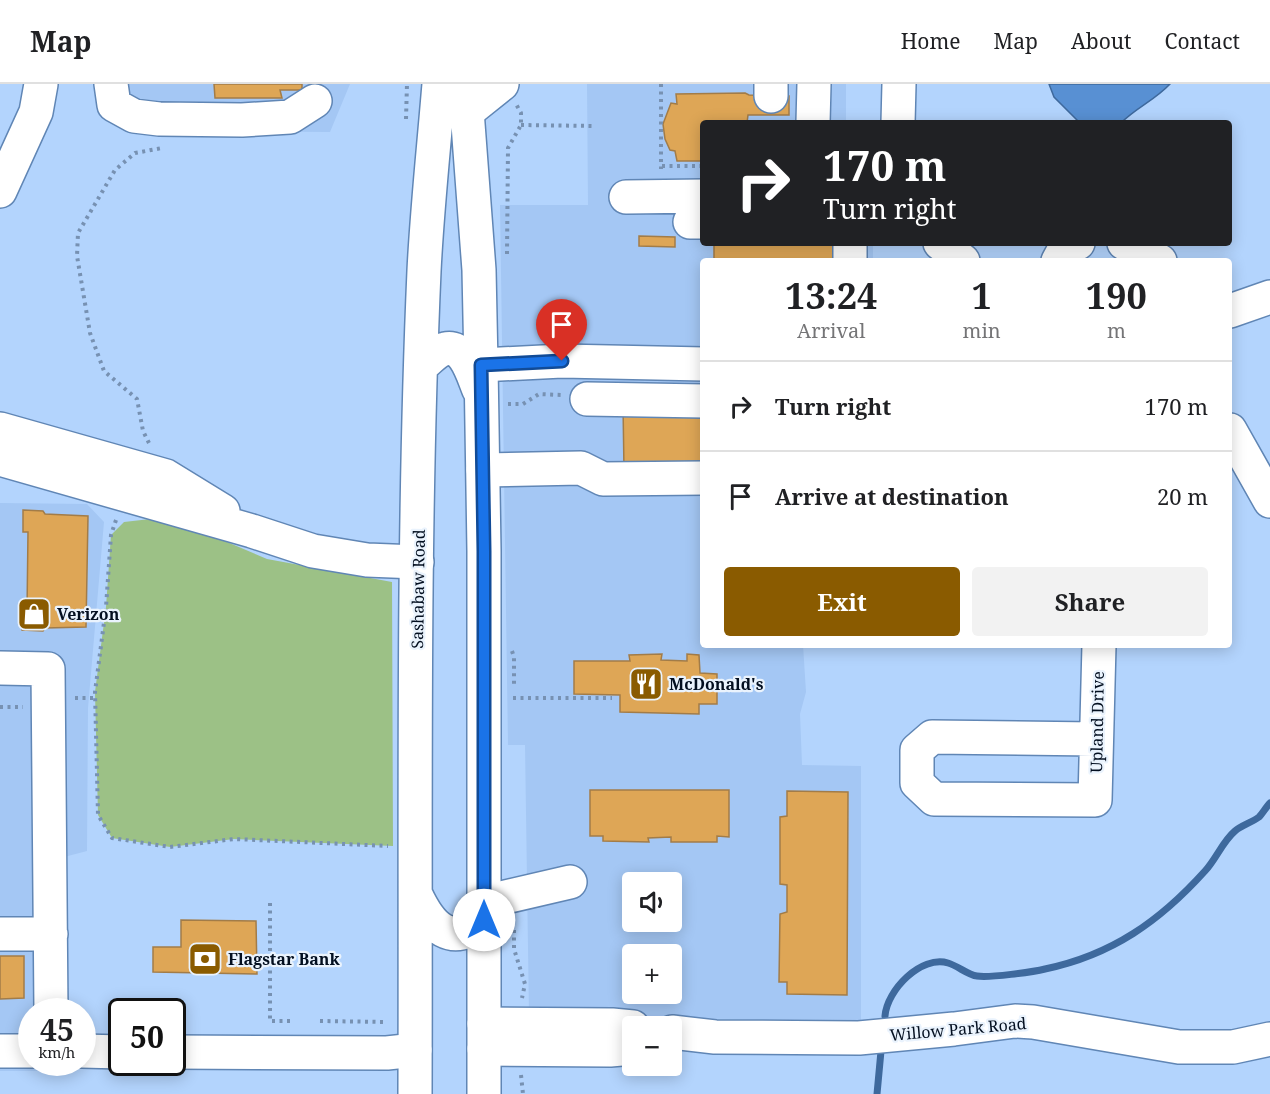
<!DOCTYPE html>
<meta charset="utf-8">
<style>
:root{--surface:#fff;--page:#f2f2f2;--text:#202124;--muted:#757577;--line:#e0e0e0;--accent:#8a5b00}
body{margin:0;font-family:"Noto Serif",serif;background:var(--page);color:var(--text);height:100vh;display:flex;flex-direction:column;font-size:22px;white-space:nowrap}
*{box-sizing:border-box;margin:0}
p{font-size:20px;color:var(--muted)}
.icon{flex:none;width:33px;height:33px;fill:none;stroke:currentColor;stroke-width:2;stroke-linecap:round;stroke-linejoin:round}
.map{position:relative;flex:1;overflow:hidden}
.drawer{position:absolute;left:700px;top:174px;width:532px;height:390px;display:flex;flex-direction:column;background:var(--surface);border-radius:6px;box-shadow:0 3px 15px #0003}
.drawer>*{flex:none}
.top-card{position:absolute;left:700px;top:36px;width:532px;height:126px;border-radius:6px;box-shadow:0 3px 15px #0003;background:#202124;color:#fff;overflow:hidden}
.buttons{position:absolute;left:622px;top:788px;display:grid;gap:12px}
.buttons a{display:grid;place-items:center;width:60px;height:60px;border-radius:6px;background:var(--surface);box-shadow:0 3px 15px #0003;font-size:30px}
.speed{position:absolute;left:18px;top:914px;display:flex;gap:12px;font-size:30px;font-weight:700;text-align:center}
.speed>*{display:grid;place-content:center;width:78px;height:78px;border-radius:50%;background:var(--surface);box-shadow:0 3px 15px #0003;line-height:1}
.speed small{font-size:15px;font-weight:400}
.speed .limit{border:3px solid #111;border-radius:9px;background:#fff;color:#111}
.pin{position:absolute;display:grid;place-items:center;width:51px;height:51px;color:#fff;margin:-62px -26px;border-radius:50% 50% 50% 0;rotate:-45deg;box-shadow:0 0 6px #0007}
.pin .icon{rotate:45deg}
.me{position:absolute;width:66px;margin:-33px;rotate:0deg;stroke-linejoin:round;filter:drop-shadow(0 0 4px #0008)}
.turn{display:flex;align-items:center;gap:21px;height:126px;padding:0 24px;font-size:27px}
.turn .icon{width:78px;height:78px;stroke-width:2.5}
.turn b{display:block;font-size:42px;line-height:51px}
.eta{display:flex;justify-content:space-evenly;align-items:center;height:102px;text-align:center}
.eta b{font-size:36px;font-weight:700;line-height:42px}
.primary-button{display:flex;gap:12px;margin-top:auto;padding:12px 24px}
.primary-button a{flex:1;height:69px;border-radius:6px;background:var(--accent);color:#fff;font-size:24px;font-weight:700;line-height:69px;text-align:center}
.primary-button a+a{background:var(--page);color:var(--text)}
ul{padding:0;list-style:none}
li{display:flex;align-items:center;gap:18px;height:90px;padding:0 24px;border-top:2px solid var(--line)}
li div{flex:1}
li b{display:block;font-size:22px}
li em{font-style:normal}
header{display:flex;align-items:center;gap:36px;box-sizing:border-box;height:84px;padding:0 30px;background:var(--surface);border-bottom:2px solid var(--line)}
header strong{font-size:28px}
nav{display:flex;gap:33px;margin-inline-start:auto;font-size:21px}
.map>svg:first-child{display:block}
</style>
<header>
<strong>Map</strong>
<nav><a>Home</a><a>Map</a><a>About</a><a>Contact</a></nav>
</header>
<div class="map">
<svg width="1270" height="1010" viewBox="0 0 1270 1010">
<rect width="100%" height="100%" fill="#b3d4fd"/>
<path fill="#a4c7f4" fill-rule="evenodd" d="M97,0H350L330,48L134,47Z
M587,0H846V39H704V159H873V177H704V561H803L806,608L800,630L802,681L861,682V936L632,934L529,931L525,661H508L500,121H588ZM633,798H672V837H633ZM633,870H672V909H633Z
M0,419L87,420L104,438L88,624L87,767L64,773L63,927H32V978H62V987H0Z"/>
<path fill="#9cc186" d="M168,433L267,475L392,498L393,762L234,755L170,763L112,754L98,731L95,608L106,523L111,451L124,438Z"/>
<path fill="#5890d3" stroke="#3e699d" stroke-width="1.5" d="M1049,0H1170C1155,16 1136,24 1121,39H1080L1054,13Z"/>
<g fill="none" stroke-linecap="round" stroke-linejoin="round">
<path stroke="#3e699d" stroke-width="7" d="M885,932C887,906 921,871 948,879C958,882 968,891 977,892C989,894 1033,888 1045,885C1112,871 1160,837 1205,787C1216,775 1223,757 1235,747C1242,741 1251,739 1259,733C1263,729 1266,723 1270,719
M877,1010L881,967"/>
</g>
<path fill="#dea656" stroke="#a27c48" stroke-width="1.5" d="M214,0H302V6H280L282,14H215Z
M745,9L749,11L789,12V31H748L747,39H704V77H677L675,67L670,66L665,55L663,40L671,19L677,20L676,10Z
M639,152L675,153V163L639,162Z
M714,159H836L835,177H714Z
M623,321H703L702,386H624Z
M23,426L43,427L45,430L88,432L86,543L45,544L43,547L22,546V528L27,527L28,448H23Z
M662,570L661,576L687,577V570L699,571L700,589L717,590V620H699V630L620,628V611L574,610V577H630L629,571Z
M590,706H729V753L717,752V758H671V753L648,754L649,758L603,757V752H590Z
M787,707L848,708L847,911L787,910V898H779L780,830L787,828V801L780,800V733L787,732Z
M181,836L256,837L257,890L153,888V863H181Z
M0,872H24V914L0,915Z"/>
<g fill="none" stroke-linecap="round" stroke-linejoin="round">
<defs>
<path id="minor" d="M111,0L114,21L134,32L159,35L242,36L290,33L315,17
M771,12V0
M467,28L502,0
M813,39L814,0
M898,39L899,0
M0,107L36,28L41,0
M626,113L704,112
M690,138H704
M850,159V177
M940,159L963,177
M1124,159L1160,177
M1058,177L1065,164L1078,159
M1230,227L1270,213
M481,281L562,277L704,280
M587,315L704,317
M0,345L166,392L223,427
M1230,346L1270,417
M0,375L252,447L313,467L367,476L417,478
M483,386L581,384L603,395L704,394
M0,584L48,585L51,927
M1095,655L932,653L917,666V699L934,715L1095,716L1099,561
M484,818L570,798
M0,850H51
M484,940L612,941L633,943
M672,948L715,953L859,954L954,945L1015,937L1033,938L1179,963H1233L1270,955
M484,965L610,966L633,964
M0,967H32
M82,967L122,968
M172,968L387,969L415,966"/>
<path id="major" d="M465,0L479,186L481,281L484,467V1010
M421,282C428,277 436,267 445,265C465,260 473,292 479,306
M416,811C431,843 451,865 484,836
M415,1010C416,736 412,461 424,187C427,125 434,62 439,0"/>
</defs>
<use href="#minor" stroke="#6086b5" stroke-width="36"/>
<use href="#major" stroke="#6086b5" stroke-width="36"/>
<path stroke="#7791b2" stroke-width="4" stroke-dasharray="3 4.5" stroke-linecap="butt" d="M661,0V85
M406,35L407,0
M521,41L595,42
M662,82H704
M507,170L508,64L521,41V29L516,20
M508,320H523L539,310L561,311
M149,359L143,347L137,315L104,287L90,249L77,172L78,149L115,86L135,69L162,64
M116,436L111,451L106,523L95,608L98,731L112,754L170,763L234,755L388,762
M512,567L514,573V601
M75,614H95
M513,614H612
M0,623H23
M270,819V937H294
M514,846V865L525,900L522,914
M320,937L387,938
M521,991L523,1010"/>
<use href="#minor" stroke="#fff" stroke-width="33"/>
<use href="#major" stroke="#fff" stroke-width="33"/>
</g>
<g fill="none" stroke-linecap="round" stroke-linejoin="round">
<defs>
<path id="route" d="M484,836V467L481,281L562,277"/>
</defs>
<use href="#route" stroke="#114b97" stroke-width="15"/>
<use href="#route" stroke="#1a73e8" stroke-width="10"/>
</g>
<defs>
<symbol id="shop-square" viewBox="-11 -11 22 22"><rect x="-9" y="-9" width="18" height="18" rx="4" fill="#8a5b00" stroke="#eaf3fd"/><path d="M-5-2.5h2.3a2.7 3.5 0 0 1 5.4 0H5L5.5 6h-11ZM-1.5-2.5h3a1.5 2.3 0 0 0-3 0Z" fill="#fff"/></symbol>
<symbol id="restaurant-square" viewBox="-11 -11 22 22"><rect x="-9" y="-9" width="18" height="18" rx="4" fill="#8a5b00" stroke="#eaf3fd"/><path d="M-5-6h1v4h1v-4h1v4h1v-4h1v5L-1.5 .5V6h-2V.5L-5-1ZM5-6V6H3V1.5H1.5Q1.5-4 5-6Z" fill="#fff"/></symbol>
<symbol id="bank-square" viewBox="-11 -11 22 22"><rect x="-9" y="-9" width="18" height="18" rx="4" fill="#8a5b00" stroke="#eaf3fd"/><path d="M-6-4H6V4H-6ZM0-2.3a2.3 2.3 0 1 0 0 4.6a2.3 2.3 0 1 0 0-4.6Z" fill="#fff"/></symbol>
</defs>
<g fill-rule="evenodd">
<use href="#shop-square" x="15" y="511" width="38" height="38"/>
<use href="#restaurant-square" x="627" y="581" width="38" height="38"/>
<use href="#bank-square" x="186" y="856" width="38" height="38"/>
</g>
<g text-anchor="middle" dominant-baseline="central" stroke-width="4.5" stroke-linejoin="round" paint-order="stroke">
<g font-size="16" fill="#030f20" stroke="#eaf3fd">
<text transform="translate(418 505) rotate(-89)">Sashabaw Road</text>
<text transform="translate(1097 638) rotate(-89)">Upland Drive</text>
<text transform="translate(958 945) rotate(-5)">Willow Park Road</text>
</g>
<g font-size="16" font-weight="bold" fill="#030f20" stroke="#eaf3fd" text-anchor="start">
<text x="57" y="530">Verizon</text>
<text x="669" y="600">McDonald's</text>
<text x="228" y="875">Flagstar Bank</text>
</g>
</g>
</svg>
<div class="buttons">
<a><svg class="icon" aria-label="sound" viewBox="0 0 24 24"><path d="M4 9h4l5-4v14l-5-4H4zM17 9q2 3 0 6"/></svg></a>
<a>+</a>
<a>−</a>
</div>
<div class="speed"><div>45<small>km/h</small></div><div class="limit">50</div></div>
<div class="pin" style="left:562px;top:277px;background:#d93025"><svg class="icon" aria-label="arrive" viewBox="0 0 24 24"><path d="M6 21V4h12l-3 4 3 4H6"/></svg></div>
<svg class="me" style="left:484px;top:836px" viewBox="-20 -20 40 40"><circle r="19" fill="#fff"/><path d="M0-13L10 11 0 6-10 11z" fill="#1a73e8"/></svg>
<div class="top-card">
<div class="turn"><svg class="icon" aria-label="right" viewBox="0 0 24 24"><path d="M7 20v-9h11M14 6l5 5-5 5"/></svg><div><b>170 m</b>Turn right</div></div>
</div>
<section class="drawer">
<div class="eta">
<div><b>13:24</b><p>Arrival</p></div>
<div><b>1</b><p>min</p></div>
<div><b>190</b><p>m</p></div>
</div>
<ul>
<li><svg class="icon" aria-label="right" viewBox="0 0 24 24"><path d="M7 20v-9h11M14 6l5 5-5 5"/></svg><div><b>Turn right</b></div><em>170 m</em></li>
<li><svg class="icon" aria-label="arrive" viewBox="0 0 24 24"><path d="M6 21V4h12l-3 4 3 4H6"/></svg><div><b>Arrive at destination</b></div><em>20 m</em></li>
</ul>
<div class="primary-button"><a>Exit</a><a>Share</a></div>
</section>
</div>
